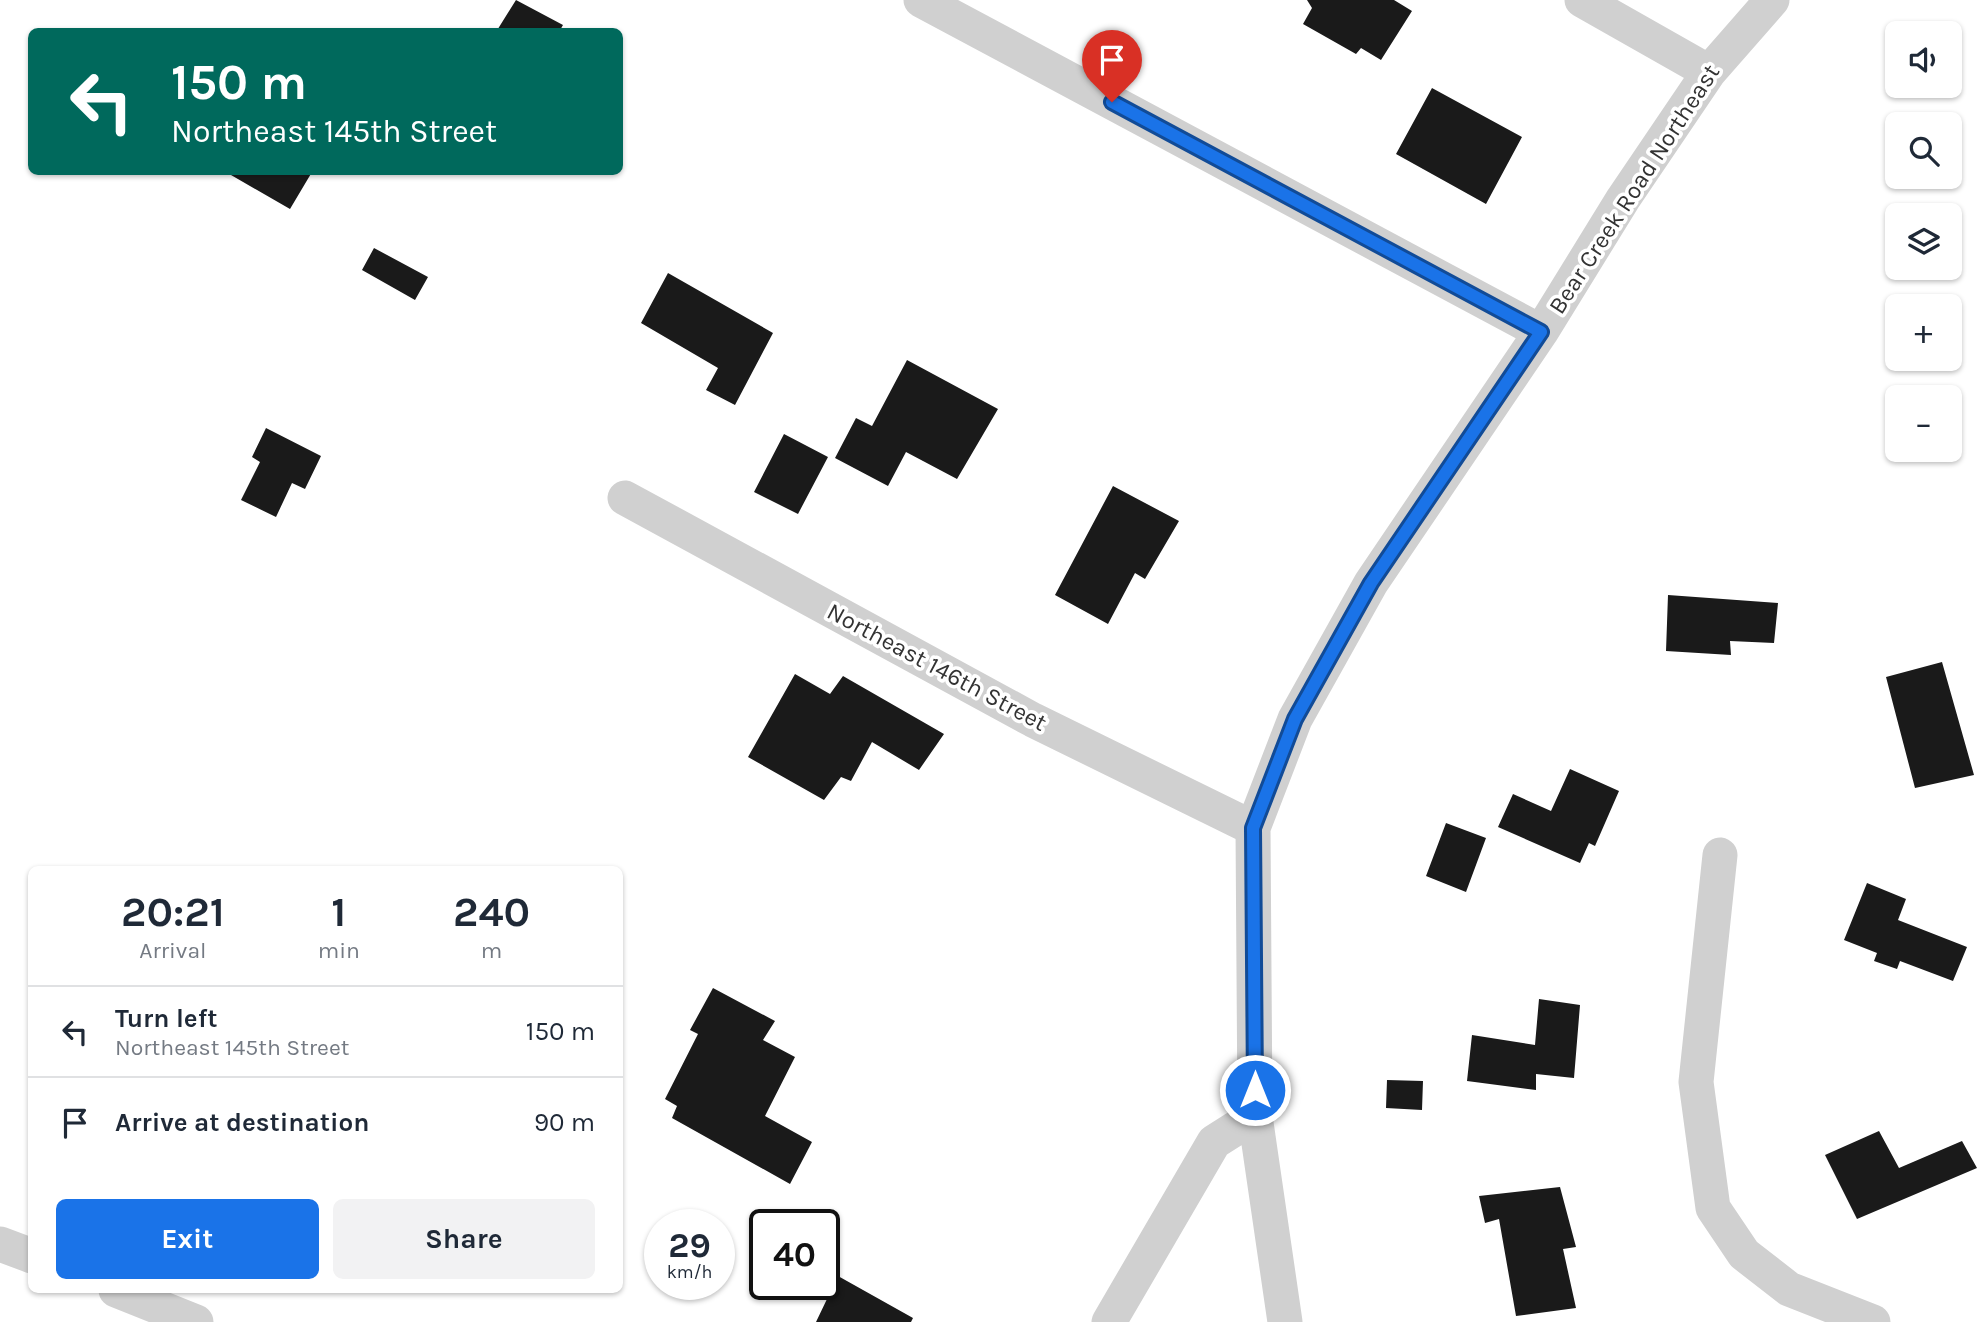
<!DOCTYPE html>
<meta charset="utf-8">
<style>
:root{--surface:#fff;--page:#f2f2f3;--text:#1f2937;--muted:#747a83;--line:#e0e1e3;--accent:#1a73e8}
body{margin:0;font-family:Karla,sans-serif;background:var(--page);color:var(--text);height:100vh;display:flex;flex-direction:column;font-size:26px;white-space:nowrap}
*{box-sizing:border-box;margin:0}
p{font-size:23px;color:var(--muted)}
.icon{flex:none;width:38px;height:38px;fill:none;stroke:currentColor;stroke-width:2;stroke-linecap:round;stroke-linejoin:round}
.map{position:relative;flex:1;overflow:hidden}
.drawer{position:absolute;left:28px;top:866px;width:595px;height:427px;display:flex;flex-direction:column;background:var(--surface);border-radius:10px;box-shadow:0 2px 5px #0004}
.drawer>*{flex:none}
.top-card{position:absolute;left:28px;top:28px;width:595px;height:147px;border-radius:10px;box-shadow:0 2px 5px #0004;background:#00695c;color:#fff;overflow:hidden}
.fabs{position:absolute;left:1885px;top:21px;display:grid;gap:14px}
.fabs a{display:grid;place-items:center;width:77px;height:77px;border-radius:10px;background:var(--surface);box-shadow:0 2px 5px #0004;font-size:35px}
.speed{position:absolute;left:644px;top:1209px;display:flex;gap:14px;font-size:35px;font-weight:700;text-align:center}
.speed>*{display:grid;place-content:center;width:91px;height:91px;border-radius:50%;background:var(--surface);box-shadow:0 2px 5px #0004;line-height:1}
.speed small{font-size:18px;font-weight:400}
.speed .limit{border:4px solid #111;border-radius:10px;background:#fff;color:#111}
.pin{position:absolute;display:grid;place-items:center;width:60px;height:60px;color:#fff;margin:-72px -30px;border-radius:50% 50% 50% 0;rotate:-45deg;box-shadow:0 0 7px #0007}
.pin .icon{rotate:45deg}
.me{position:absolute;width:77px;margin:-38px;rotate:0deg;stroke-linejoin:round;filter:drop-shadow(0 0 5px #0008)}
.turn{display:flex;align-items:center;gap:24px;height:147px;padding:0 28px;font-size:32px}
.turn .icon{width:91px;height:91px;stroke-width:2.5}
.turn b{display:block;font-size:49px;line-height:60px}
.eta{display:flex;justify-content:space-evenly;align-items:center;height:119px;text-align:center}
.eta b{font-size:42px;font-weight:700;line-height:49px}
.action{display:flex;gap:14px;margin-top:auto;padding:14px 28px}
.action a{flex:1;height:80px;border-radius:10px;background:var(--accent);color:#fff;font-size:28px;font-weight:700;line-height:80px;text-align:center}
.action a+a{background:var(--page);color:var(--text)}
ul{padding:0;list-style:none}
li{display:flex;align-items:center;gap:21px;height:91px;padding:0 28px;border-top:2px solid var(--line)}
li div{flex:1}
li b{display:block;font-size:26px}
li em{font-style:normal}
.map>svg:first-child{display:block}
</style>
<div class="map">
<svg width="1983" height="1322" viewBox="0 0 1983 1322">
<rect width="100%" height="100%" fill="#fff"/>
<path fill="#1a1a1a" d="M516,0L563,25L559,32H496Z
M1307,0H1394L1412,11L1381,60L1361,48L1356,54L1303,24L1312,8Z
M1432,88L1522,137L1486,204L1396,154Z
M233,172H312L290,209L231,175Z
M374,248L428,277L415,300L362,270Z
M668,273L773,333L735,405L706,390L718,368L641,323Z
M907,360L998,409L957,479L906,452L888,486L835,458L856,418L872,426Z
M266,428L321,456L305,489L292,483L276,517L241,500L260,462L252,457Z
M784,434L828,457L798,514L754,492Z
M1113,486L1179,521L1145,579L1135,573L1108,624L1055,595Z
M1668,595L1778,603L1774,643L1730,641L1731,655L1666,651Z
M1942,662L1974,775L1915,788L1886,677Z
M795,674L830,694L843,676L944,734L919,770L872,742L851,781L841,777L824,800L748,757Z
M1570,769L1619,791L1595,846L1589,843L1580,863L1498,827L1513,794L1551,811Z
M1446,823L1486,838L1466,892L1426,876Z
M1867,883L1906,899L1898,920L1967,947L1953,981L1900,961L1897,969L1874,961L1877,953L1844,940Z
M713,988L775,1021L763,1040L795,1057L765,1116L812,1142L790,1184L672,1118L677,1106L665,1099L698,1034L690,1030Z
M1539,999L1580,1005L1574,1078L1536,1074V1090L1467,1081L1472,1035L1535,1045Z
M1387,1080L1423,1081L1422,1110L1386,1108Z
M1879,1131L1899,1168L1962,1141L1977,1168L1857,1219L1825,1155Z
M1560,1187L1576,1247L1563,1249L1576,1308L1516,1316L1499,1219L1485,1223L1479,1196Z
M838,1276L913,1318L911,1322H816Z"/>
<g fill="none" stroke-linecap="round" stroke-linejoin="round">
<path stroke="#d0d0d0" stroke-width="35" d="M921,0L1541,332
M1582,0L1709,72
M625,498L1033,720L1253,828
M1720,855L1696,1082L1713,1208L1744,1254L1789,1289L1873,1322
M0,1244L32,1256
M116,1290L196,1322
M1109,1322L1214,1142L1255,1116
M1285,1322L1255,1116L1253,828L1295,719L1371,583L1541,332L1623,199L1709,72L1772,0"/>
</g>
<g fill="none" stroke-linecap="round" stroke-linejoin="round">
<defs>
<path id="route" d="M1112,102L1541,332L1371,583L1295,719L1253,828L1255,1090"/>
</defs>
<use href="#route" stroke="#114b97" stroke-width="18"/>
<use href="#route" stroke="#1a73e8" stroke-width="12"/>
</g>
<g text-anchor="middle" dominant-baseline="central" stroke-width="7" stroke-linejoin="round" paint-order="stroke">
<g font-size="24" fill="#333" stroke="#fff">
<text transform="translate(1634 189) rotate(-57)">Bear Creek Road Northeast</text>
<text transform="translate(937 667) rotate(28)">Northeast 146th Street</text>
</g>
</g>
</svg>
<div class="fabs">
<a><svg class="icon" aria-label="sound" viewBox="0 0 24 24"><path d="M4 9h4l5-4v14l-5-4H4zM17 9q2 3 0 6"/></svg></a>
<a><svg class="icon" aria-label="search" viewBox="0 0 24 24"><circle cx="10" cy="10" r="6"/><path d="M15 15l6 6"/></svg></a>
<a><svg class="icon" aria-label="layers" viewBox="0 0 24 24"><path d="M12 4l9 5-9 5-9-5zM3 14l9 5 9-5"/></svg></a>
<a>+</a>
<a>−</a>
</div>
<div class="speed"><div>29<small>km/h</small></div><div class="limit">40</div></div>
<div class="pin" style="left:1112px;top:102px;background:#d93025"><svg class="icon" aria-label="arrive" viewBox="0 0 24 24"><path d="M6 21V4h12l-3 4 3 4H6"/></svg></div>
<svg class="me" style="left:1255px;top:1090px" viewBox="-20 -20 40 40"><circle r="17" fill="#1a73e8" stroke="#fff" stroke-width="3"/><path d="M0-11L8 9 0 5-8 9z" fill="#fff"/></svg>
<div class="top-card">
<div class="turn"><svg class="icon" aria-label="left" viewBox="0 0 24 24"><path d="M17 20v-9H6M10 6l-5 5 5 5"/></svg><div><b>150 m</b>Northeast 145th Street</div></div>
</div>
<section class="drawer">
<div class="eta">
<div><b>20:21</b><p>Arrival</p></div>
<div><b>1</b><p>min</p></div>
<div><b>240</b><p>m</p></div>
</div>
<ul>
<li><svg class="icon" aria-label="left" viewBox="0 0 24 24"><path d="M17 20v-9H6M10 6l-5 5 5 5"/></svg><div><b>Turn left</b><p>Northeast 145th Street</p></div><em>150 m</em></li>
<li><svg class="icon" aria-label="arrive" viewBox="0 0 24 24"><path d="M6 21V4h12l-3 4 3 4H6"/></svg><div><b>Arrive at destination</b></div><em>90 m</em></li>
</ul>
<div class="action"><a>Exit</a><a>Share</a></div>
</section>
</div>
